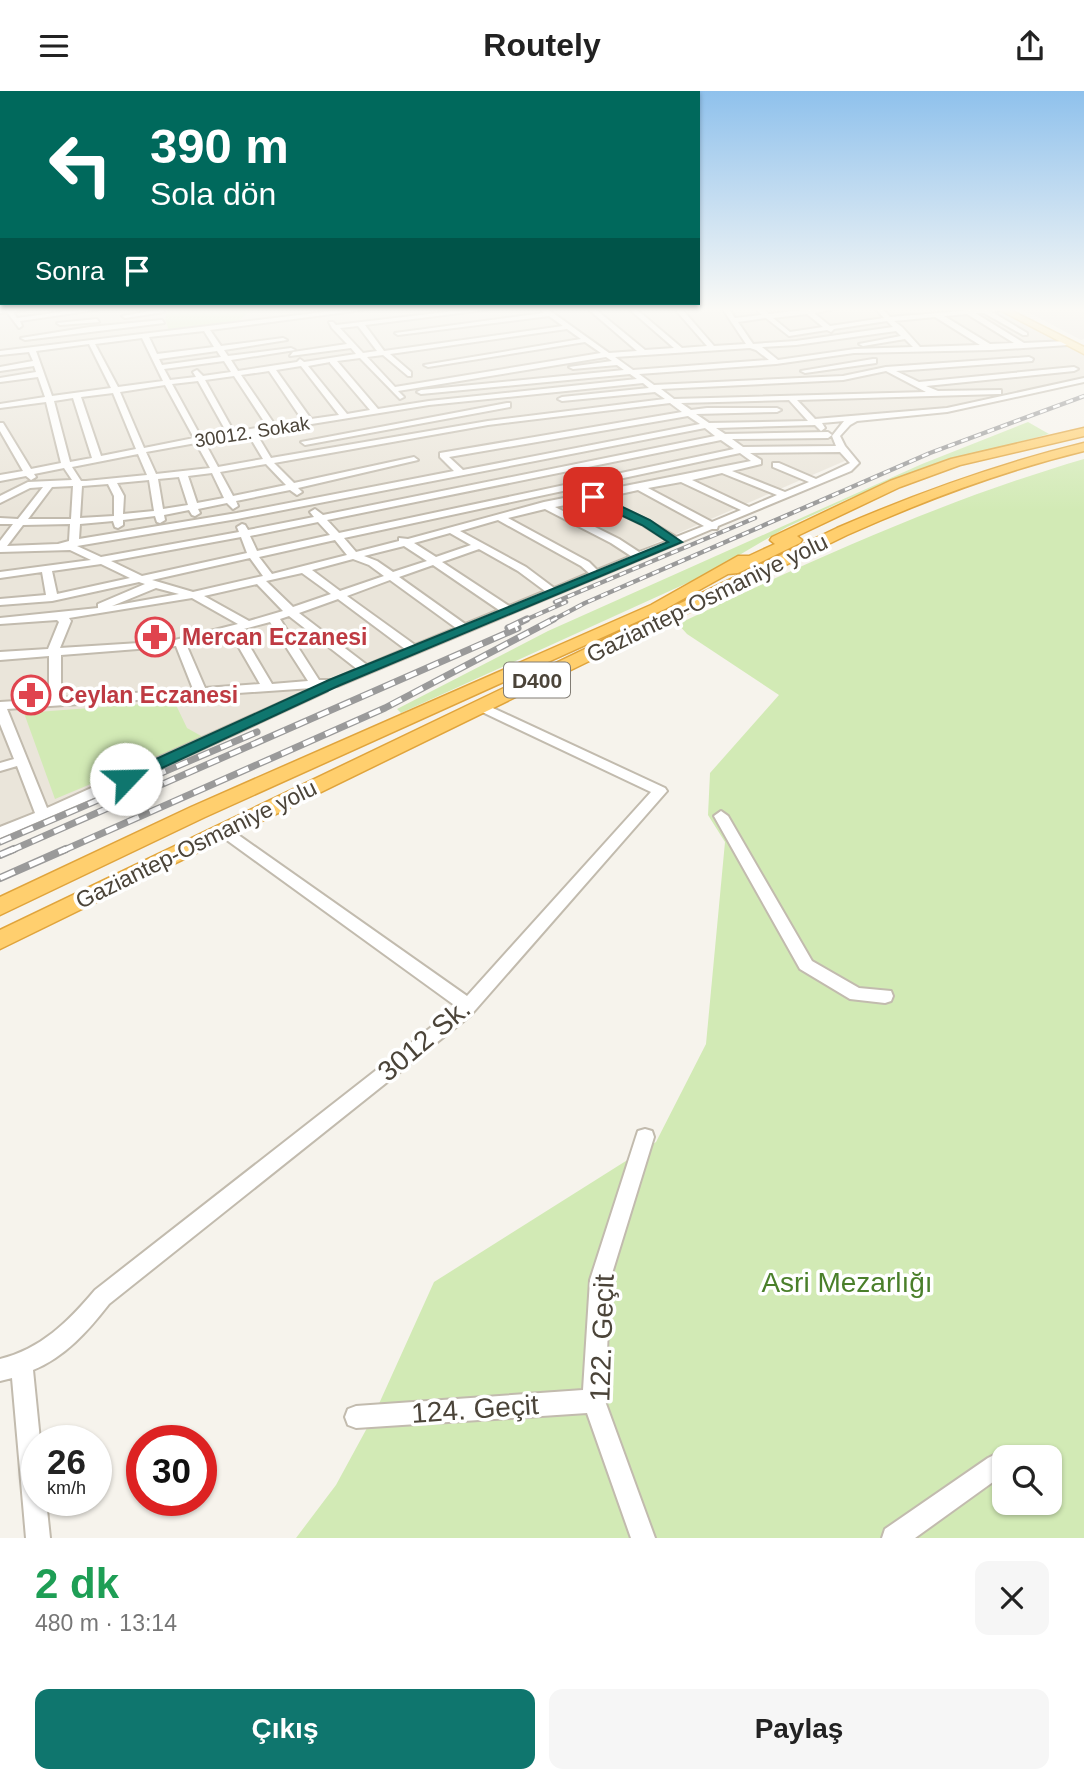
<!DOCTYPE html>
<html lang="tr">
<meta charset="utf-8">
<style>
:root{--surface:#fff;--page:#f6f6f6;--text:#222;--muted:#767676;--accent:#0f766e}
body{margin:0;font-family:Helvetica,sans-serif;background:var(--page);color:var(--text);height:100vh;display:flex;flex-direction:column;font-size:26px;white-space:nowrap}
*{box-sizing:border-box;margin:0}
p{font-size:23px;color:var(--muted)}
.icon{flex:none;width:38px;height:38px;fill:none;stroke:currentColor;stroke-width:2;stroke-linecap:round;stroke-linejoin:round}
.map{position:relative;height:1447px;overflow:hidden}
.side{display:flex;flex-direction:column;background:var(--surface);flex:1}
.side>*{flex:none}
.hud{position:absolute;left:0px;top:0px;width:700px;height:214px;box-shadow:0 2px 5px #0004;background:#00695c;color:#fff;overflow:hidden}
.tools{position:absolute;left:992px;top:1354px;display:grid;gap:14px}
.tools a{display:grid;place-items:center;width:70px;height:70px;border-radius:14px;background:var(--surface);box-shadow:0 2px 5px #0004;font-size:35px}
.speed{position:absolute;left:21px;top:1334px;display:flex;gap:14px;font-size:35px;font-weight:700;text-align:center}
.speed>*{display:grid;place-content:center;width:91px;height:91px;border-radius:50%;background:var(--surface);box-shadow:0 2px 5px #0004;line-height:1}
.speed small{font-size:18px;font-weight:400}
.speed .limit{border:10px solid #d22;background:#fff;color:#111}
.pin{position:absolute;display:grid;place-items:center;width:60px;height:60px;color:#fff;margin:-30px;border-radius:14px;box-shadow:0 4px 10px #0006}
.me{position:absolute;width:77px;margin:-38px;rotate:66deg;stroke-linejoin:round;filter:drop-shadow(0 0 5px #0008)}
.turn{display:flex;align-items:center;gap:24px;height:147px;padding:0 35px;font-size:32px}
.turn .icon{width:91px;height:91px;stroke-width:2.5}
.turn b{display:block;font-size:49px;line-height:60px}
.then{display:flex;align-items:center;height:66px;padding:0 35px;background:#0003;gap:14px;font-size:26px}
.round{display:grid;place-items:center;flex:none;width:74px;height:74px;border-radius:14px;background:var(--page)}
.headline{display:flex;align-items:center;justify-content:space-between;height:119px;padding:0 35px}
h1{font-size:42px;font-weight:700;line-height:52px;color:#1e9e55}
.primary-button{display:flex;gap:14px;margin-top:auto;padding:14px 35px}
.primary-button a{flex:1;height:80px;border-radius:14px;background:var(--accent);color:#fff;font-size:28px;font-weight:700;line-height:80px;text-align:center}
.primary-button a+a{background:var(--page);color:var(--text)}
header{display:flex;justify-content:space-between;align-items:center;height:91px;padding:0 35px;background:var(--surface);font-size:32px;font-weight:700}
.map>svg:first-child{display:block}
</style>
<header><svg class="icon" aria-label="menu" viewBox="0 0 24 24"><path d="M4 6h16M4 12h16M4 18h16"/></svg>Routely<svg class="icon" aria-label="share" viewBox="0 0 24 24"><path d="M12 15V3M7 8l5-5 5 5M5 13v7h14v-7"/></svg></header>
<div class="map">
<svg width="1084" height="1447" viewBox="0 0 1084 1447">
<rect width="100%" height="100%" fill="#f6f3ec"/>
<path fill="#eae5da" d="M0,217H1000L1084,262V289L982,313L819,332L847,369L0,736Z"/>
<path fill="#e6e2dd" d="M1020,217H1084V248L1081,249Z"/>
<path fill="#d2eab5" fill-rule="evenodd" d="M168,217H253L236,232L169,240L165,227Z
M1028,331L1049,343L950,370L850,407L787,436L707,483L401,622L397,618L548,540L922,373Z
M1084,368V1447H296L336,1394L373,1326L434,1191L656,1051L706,953L725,751L708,724L710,682L779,604L687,543L678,533C809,470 944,409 1084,368ZM1004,1367H1050V1412H1004Z
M169,611L176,614L187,637L203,646L55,708L24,622Z"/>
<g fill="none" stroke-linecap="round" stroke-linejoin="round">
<defs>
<path id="minor" d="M32,217L13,221L17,227L90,217H108L20,230L22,235L19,237L7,221L0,222V218Z
M357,217H377L210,239L221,255L283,247L287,249L224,259L228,265L291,257L295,259L231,269L238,280L297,271L300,268L304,271L356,263L351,257L290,265L293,261L347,253L332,237L329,231H333L336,234L480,217H500L365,234L384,260L563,235L549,225L398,244L395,242L544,222L539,217H546L609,262L637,260L587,217H594L645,259L674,257L628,217H635L682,257L707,255L674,217H681L714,255L746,253L722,217H728L735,227L762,224L755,217H762L769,223L803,219L801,217H840L814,222L830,235L884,227L875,217H882L890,226L962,220L965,217L969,219L1004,217L1003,219L992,221L1027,242V244H1023L984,222H975L1024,252L1068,250L1072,252L1068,254L991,259L854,262L776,273L639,283L654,294L843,285L886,276L1029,266L1033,268L1032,270L896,280L919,291L1074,276L1078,278L1074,280L926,295L938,300L1001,299V303H998L797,309L815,328L947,317L1084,287V291L947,321L857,330L850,334L840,345L845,355L859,372L851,380L718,435L717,438H712L338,595L328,596L327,600L131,691L0,747V736L35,722L17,675L0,680V672L14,668L0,633V611L49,608V565L0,569V561L48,558L59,531L57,529L0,533V527L98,517V513L145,493L139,491L52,510L0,514V508L46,504L42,481L0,487V481L91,469L70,459L0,461V450L13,433H0V427L18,428L43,396L30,397L0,412V405L28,391L72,389L64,377L34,383L36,386L31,389L26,385L0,390V384L23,380L0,340V332H3L31,378L61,372L46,311L0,317V313L45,306L38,286L0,291V287L36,281L34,275L0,280V276L33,270L29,261L0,264V260ZM807,223L823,236L790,241L773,227ZM967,223L1014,252L990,253L944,225ZM935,226L980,254L920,256L902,236L894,230ZM766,227L789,245L827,239L831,241L834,238L887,230L893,236L796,250L753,253L738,231ZM358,235L377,260L363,262L340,237ZM567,238L581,248L424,274L428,276L585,251L601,262L395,296L367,266L383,264L408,285H411V281L390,263ZM204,240L214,256L157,263L149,246ZM896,240L901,245L859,253L863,255L905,248L913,256L855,258L778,269L762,256L796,254ZM142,247L163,290L118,296L95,253ZM89,253L111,297L52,305L36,260ZM750,257L756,259L769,269L633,279L615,266ZM217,260L221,266L162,274L159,268ZM606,266L612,270L569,276L573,278L617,274L624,279L421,299L417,301L421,303L630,283L637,288L429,310L378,318L337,270L360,267L400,308L404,306L398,300ZM224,270L231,281L203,285L197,279L193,281L196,286L170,289L164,278ZM330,271V272L370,319L347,323L308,275ZM301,275L339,324L311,328L276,279ZM269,280L303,330L275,334L241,284ZM886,280L926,301L674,308L661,298L843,289ZM234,285L267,335L234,341L205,289ZM198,290L227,342L201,346L172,293ZM643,292L649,297L562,306L558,308L562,310L655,301L665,308L488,330L271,367L256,342L429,314ZM165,294L194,347L144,357L120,301ZM113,302L136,358L101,365L81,306ZM73,307L92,367L70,371L54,310ZM789,309L808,330L709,332L696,323L777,321L781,319L777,317H707L691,319L681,312ZM670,312L682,321L440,362V366L454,380L237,422L79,448L80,433L113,430L115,436L118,437L123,434V429L155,425L157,431L160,432L165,429L164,424L189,419L192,424L195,425L200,422L198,418L227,412L233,418L238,415L236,410L290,399L297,404L302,401L298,397L418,369L414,366L294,392L274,372L488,334ZM688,325L700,333L463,379L449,366ZM844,330L832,345L836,355L743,356L732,348L828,347L832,344L828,341L725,343L716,337L815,334L821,340L825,337L822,332ZM705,337L715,345L323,424L315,418L310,421L314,426L248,439L245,434L242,433L237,436L239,441L101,466L77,455L237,428ZM248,343L263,368L218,376L204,350ZM721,349L734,358L339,442L327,429ZM196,352L210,377L156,383L146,361ZM840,361L850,372L816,388L779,372H773V376L809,391L785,401L732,380L761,373V369L750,362ZM740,362L751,370L544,411L408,448L399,447V450L356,461L344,447ZM138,363L147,384L86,390H81L72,376ZM266,373L286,394L233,405L220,381ZM212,382L224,407L197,412L188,385ZM722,382L777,404L749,416L692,389ZM179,386L188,414L163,418L158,388ZM149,389L154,420L123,423L124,405L117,392ZM681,391L741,419L712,431L648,397ZM108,393L114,405V425L80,427L82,395ZM73,395L71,428H28L52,396ZM638,399L704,435L676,446L649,430L602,407ZM591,409L643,434L668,450L639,461L619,448L555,416ZM545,418L611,452L631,465L597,479L589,471L508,427ZM498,429L581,475L589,482L554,497L526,476L460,440ZM318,431L330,444L257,460L250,445ZM70,433L69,450L58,453L7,455L23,434ZM450,442L471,454L436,466L414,452ZM241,446L247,462L142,485L111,470ZM335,449L347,464L272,483L259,466ZM404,455L427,470L393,481L377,470L364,465ZM479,458L518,480L545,500L509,515L442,471ZM250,467L263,485L193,501L152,489ZM353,468L369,474L384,485L340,500L312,479ZM101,473L130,487L57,503L52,480ZM433,474L499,519L465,533L399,486ZM302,482L331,503L293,516L266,490ZM390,489L456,537L415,554L347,505ZM257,493L283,520L249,530L204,505ZM156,497L179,503L112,515ZM192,507L238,533L171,550L60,557L71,530L69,527ZM338,508L405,558L367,574L299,522ZM289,525L357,578L332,589H319L280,528ZM270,531L308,590L272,593L240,539ZM230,541L260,593L205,597L186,553ZM176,555L193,598L61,607V564ZM313,597L47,717L7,618L312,597Z
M162,218L164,221L125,227L122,225Z
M97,228L99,231L60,234L57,232Z
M162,229L164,232L25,249L21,247L90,236Z
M873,268H876V272L805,282L801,280Z
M507,312H510V316L305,354L301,351Z
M482,612L665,697L667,700L470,925L109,1213C88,1240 65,1266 33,1279L40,1349H37V1409H46L50,1447H26L12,1287L0,1290V1268C41,1258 68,1231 95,1199L457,916L217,742L215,739L217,736H227L467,905L651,701L478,619L476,616L478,613Z
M721,720L728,725L812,870L859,897L891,900L893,905L891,910L885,912L850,908L800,878L714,725Z
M645,1038L652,1040L654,1046L610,1189L605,1310L655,1447H631L587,1322L356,1337L348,1334L345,1326L348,1318L356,1315L583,1299L590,1189L636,1046L638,1040Z
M996,1363L1004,1367V1383L915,1447H882L885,1438L988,1367Z"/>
<path id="major" d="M996,217H1006L1084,256V263Z"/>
<path id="highway" d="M1084,337V345L960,374L900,396L797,445L802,449L800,452L738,482L728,483L665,518L205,726L0,824V806L191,716L651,514L738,465H749L775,453L770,449L772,446L890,390L951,368Z
M1084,352V360C1002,380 925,409 847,444L0,858V839L837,437C918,402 998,373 1084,352Z"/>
</defs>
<use href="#minor" stroke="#c2bbae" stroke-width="4"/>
<use href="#major" stroke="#e6c16a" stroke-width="3"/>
<use href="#highway" stroke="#e0a43c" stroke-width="3"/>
<use href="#minor" fill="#fff" fill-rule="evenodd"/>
<use href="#major" fill="#ffe39c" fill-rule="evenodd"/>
<use href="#highway" fill="#ffcf6e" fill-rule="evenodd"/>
<defs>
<path id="rail-far2" d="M555,511L755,427
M523,530L566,511
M551,530L585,512L930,362L1084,305"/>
<path id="rail-far1" d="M508,537L527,528
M0,751L257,641
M10,760L518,537
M62,760L385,617L554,528"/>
<path id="rail" d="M0,764L14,758
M0,787L66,758"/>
</defs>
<use href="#rail-far2" stroke="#9a9a9a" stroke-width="4.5"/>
<use href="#rail-far1" stroke="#9a9a9a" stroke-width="7"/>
<use href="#rail" stroke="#9a9a9a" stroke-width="8"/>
<use href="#rail-far2" stroke="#fff" stroke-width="2.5" stroke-dasharray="7" stroke-linecap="butt"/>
<use href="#rail-far1" stroke="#fff" stroke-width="4.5" stroke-dasharray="12" stroke-linecap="butt"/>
<use href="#rail" stroke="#fff" stroke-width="5" stroke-dasharray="16" stroke-linecap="butt"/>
</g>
<linearGradient id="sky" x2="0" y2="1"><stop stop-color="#8fc1ec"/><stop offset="0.52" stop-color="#fbfaf6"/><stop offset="1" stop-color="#fbfaf6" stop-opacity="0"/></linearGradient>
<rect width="1084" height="420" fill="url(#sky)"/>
<path fill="#0f766e" stroke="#0a4d48" stroke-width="2" d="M589,404H597L650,429L682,451L338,595L132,691H121L119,688L121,684L329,589L668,451L642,434L589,409Z"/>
<defs>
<symbol id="pharmacy-ring" viewBox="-11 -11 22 22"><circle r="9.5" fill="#fff" stroke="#e0444e" stroke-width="1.5"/><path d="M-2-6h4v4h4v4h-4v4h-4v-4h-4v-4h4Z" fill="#e0444e"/></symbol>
</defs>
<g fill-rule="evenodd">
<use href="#pharmacy-ring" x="133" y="524" width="44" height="44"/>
<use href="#pharmacy-ring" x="9" y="582" width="44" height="44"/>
</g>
<g text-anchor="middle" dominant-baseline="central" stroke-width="7" stroke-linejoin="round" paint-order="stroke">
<g font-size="19" fill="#4b4439" stroke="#fff">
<text transform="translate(252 341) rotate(-9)">30012. Sokak</text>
</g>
<rect fill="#fff" stroke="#817c74" stroke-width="2" x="504" y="571.5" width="66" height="35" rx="5"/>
<g font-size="21" font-weight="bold" fill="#4b4439">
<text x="537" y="589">D400</text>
</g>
<g font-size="23" fill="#4b4439" stroke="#fff">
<text transform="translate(707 507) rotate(-26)">Gaziantep-Osmaniye yolu</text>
<text transform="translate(196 753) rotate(-26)">Gaziantep-Osmaniye yolu</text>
</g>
<g font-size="23" font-weight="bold" fill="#be3a42" stroke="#fff" text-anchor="start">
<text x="182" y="546">Mercan Eczanesi</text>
<text x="58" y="604">Ceylan Eczanesi</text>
</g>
<g font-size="28" fill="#4b4439" stroke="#fff">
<text transform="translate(424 949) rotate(-40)">3012 Sk.</text>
<text transform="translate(602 1247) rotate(-88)">122. Geçit</text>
<text transform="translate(475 1318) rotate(-4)">124. Geçit</text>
</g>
<g font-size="28" fill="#4a7f2a" stroke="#fff">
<text x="847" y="1191">Asri Mezarlığı</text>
</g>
</g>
</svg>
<div class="tools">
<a><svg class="icon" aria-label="search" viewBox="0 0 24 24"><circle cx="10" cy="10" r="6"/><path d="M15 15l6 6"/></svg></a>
</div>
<div class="speed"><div>26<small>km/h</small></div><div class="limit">30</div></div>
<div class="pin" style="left:593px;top:406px;background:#d93025"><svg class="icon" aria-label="arrive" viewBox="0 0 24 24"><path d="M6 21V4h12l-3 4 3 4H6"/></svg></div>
<svg class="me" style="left:126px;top:688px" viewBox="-20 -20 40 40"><circle r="19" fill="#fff"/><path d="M0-13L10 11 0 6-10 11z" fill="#0f766e"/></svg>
<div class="hud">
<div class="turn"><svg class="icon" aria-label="left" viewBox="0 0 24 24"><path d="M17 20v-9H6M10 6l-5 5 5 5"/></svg><div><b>390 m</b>Sola dön</div></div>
<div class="then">Sonra<svg class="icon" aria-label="arrive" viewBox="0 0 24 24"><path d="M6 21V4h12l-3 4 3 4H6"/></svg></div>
</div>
</div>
<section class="side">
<div class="headline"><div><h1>2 dk</h1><p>480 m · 13:14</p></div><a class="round"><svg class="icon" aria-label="close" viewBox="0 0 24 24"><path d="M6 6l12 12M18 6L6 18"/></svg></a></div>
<div class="primary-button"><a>Çıkış</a><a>Paylaş</a></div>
</section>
